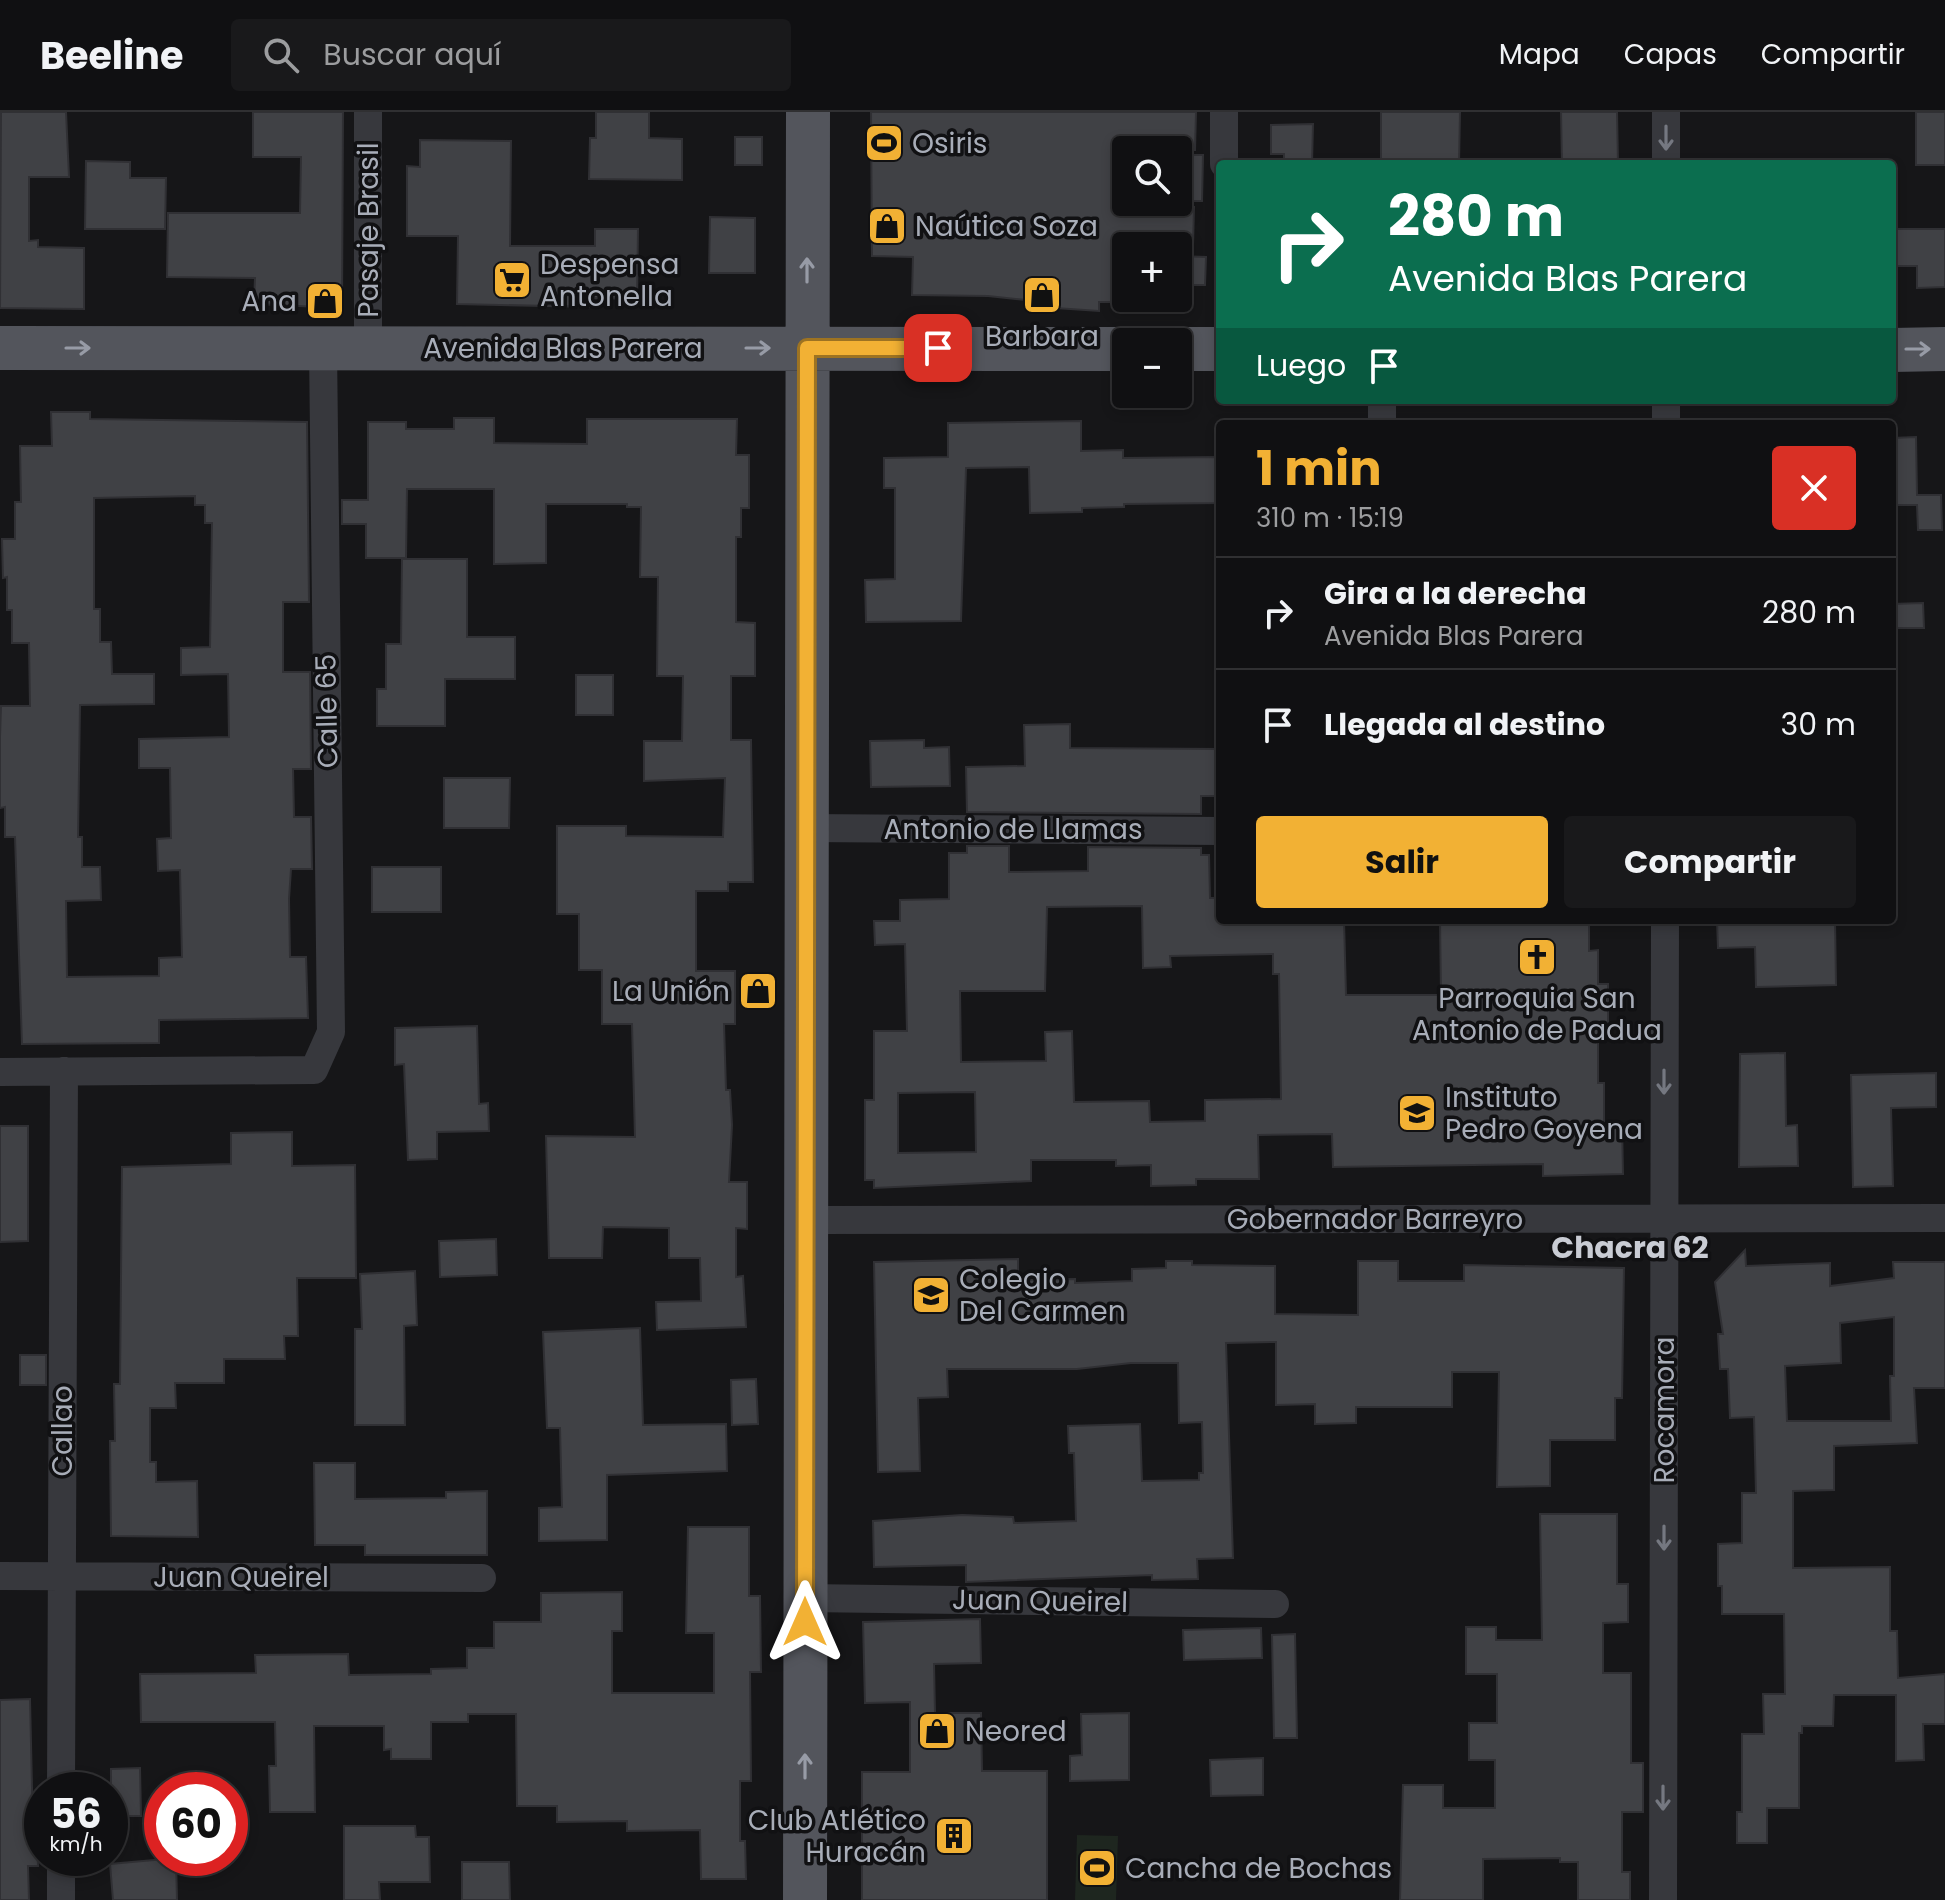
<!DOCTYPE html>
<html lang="es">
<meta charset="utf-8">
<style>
:root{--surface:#101012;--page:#19191b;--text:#f1f3f6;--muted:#9c9d9f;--line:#303032;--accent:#f2b134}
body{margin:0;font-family:Poppins,sans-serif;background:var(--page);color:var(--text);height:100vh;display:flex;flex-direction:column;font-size:30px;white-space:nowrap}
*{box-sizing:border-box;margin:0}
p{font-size:26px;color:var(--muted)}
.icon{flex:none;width:44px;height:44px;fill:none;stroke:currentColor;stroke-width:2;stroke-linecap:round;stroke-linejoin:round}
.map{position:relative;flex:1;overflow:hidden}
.panel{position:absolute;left:1216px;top:308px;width:680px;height:504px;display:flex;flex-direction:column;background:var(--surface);border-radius:8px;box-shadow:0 4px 12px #0003,0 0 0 2px var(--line)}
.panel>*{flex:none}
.guide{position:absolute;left:1216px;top:48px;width:680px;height:244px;border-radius:8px;box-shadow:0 4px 12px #0003,0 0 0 2px var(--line);background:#0b6e4f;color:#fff;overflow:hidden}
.fabs{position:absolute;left:1112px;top:24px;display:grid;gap:16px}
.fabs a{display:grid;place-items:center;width:80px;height:80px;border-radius:8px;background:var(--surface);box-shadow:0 4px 12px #0003,0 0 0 2px var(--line);font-size:40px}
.speed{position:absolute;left:24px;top:1660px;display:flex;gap:16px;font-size:40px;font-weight:700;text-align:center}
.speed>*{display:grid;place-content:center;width:104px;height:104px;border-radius:50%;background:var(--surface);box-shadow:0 4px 12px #0003,0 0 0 2px var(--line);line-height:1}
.speed small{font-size:20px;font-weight:400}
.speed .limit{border:12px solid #d22;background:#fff;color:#111}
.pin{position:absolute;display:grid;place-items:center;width:68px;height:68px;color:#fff;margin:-34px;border-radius:16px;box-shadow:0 4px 12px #0006}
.me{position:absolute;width:88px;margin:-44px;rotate:0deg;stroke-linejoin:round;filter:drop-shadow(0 0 6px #0008)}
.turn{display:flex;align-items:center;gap:28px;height:168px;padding:0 40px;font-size:36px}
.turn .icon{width:104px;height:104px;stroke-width:2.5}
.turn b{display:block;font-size:56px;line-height:68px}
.then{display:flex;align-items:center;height:76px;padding:0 40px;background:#0003;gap:16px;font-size:30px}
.round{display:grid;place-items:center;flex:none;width:84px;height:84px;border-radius:8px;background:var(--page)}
.headline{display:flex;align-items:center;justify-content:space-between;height:136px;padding:0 40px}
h1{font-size:48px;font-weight:700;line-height:60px;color:var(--accent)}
.primary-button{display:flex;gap:16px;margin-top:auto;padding:16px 40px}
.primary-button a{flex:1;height:92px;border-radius:8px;background:var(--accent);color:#111;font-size:32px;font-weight:700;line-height:92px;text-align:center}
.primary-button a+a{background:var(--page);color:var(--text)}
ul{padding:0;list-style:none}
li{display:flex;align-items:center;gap:24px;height:112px;padding:0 40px;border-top:2px solid var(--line)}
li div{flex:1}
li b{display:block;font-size:30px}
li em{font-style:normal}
header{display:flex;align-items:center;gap:48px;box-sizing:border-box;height:112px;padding:0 40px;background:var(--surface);border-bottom:2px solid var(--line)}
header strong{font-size:38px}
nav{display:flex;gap:44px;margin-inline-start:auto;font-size:28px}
.search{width:560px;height:72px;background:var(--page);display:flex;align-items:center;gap:20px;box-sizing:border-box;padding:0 28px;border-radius:8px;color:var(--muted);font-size:30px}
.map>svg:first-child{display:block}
</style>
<header>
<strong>Beeline</strong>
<div class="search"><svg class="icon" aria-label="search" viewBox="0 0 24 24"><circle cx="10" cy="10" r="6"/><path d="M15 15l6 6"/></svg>Buscar aquí</div>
<nav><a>Mapa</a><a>Capas</a><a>Compartir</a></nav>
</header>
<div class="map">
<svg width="1945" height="1788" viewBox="0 0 1945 1788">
<rect width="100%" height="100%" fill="#161618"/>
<path fill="#1e261f" d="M1077,1723L1118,1724L1116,1788H1075Z"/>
<path fill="#404145" stroke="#303034" stroke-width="2" fill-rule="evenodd" d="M1,0H66L69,65H29V129L38,128V135L84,136V197L0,196Z
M253,0H343L342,196L254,192L255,166L167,165L168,101H300L301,45H253Z
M596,0H649V26L682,27V68L589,67L590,26H596Z
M871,0H1196L1195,38H1115V94L1194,95L1193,134H1126V190H1099V199L1026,194V188L988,184L912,183L913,145L872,144Z
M1381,0H1460L1459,52H1381Z
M1561,0H1617L1618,52H1562Z
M1916,0H1945V53H1916Z
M1313,12L1312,52H1284V42H1271V13Z
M735,25H762V53H735Z
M420,28L511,29L510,134H595V117H638L637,187L593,186V195L457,192L458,124H407V54L420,55Z
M1178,43H1203L1202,89H1178Z
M86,49L130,50V66H166L165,117H85Z
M710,105L755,106V161H709Z
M1892,117H1945V175L1917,176V154H1892Z
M1178,144L1206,145L1205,173H1178Z
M51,300H90V307L307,310L309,490H283V560H310L311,657H293L294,705H311L312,757H291L289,787L290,845H306L308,906L159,908V931L22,932L15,725H5V695L0,696V625L1,594H30L29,531H12V498H7V465L3,466L2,427H15V390H21L20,334H52ZM195,384V393H205V411H212L210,535L181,536V563L228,562L229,625L139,627V656H170L171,726L157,727L158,759L180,758L182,845L159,846V864L67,865L66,789L101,788L100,755H82V725H78L80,593L154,592V562H112L111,530H100V497H94V386Z
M454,306H494V331L587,332V307H737L736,343H749V396H741V425H736V510L755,511V564H731V628H751L753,770H728V779H696V859H735V912H724L726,978H730L732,1013L729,1070H747V1117L736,1116V1165L743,1164L746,1215L657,1218L656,1190L701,1189L700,1146H669V1116L603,1115L602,1146H549L546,1024L635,1025L632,912H602V858H579V802H557V714H626V724L723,725L725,666L644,669V629H682L683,564H657L658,465H640L641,395H627V392H546V451L494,452V377H407L406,446H366V412H342V388H368V310H406V317H454Z
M1081,309V339L1123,338V346L1220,345V391L1124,392V395L1082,396V400L1030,401L1029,355L966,356L961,509L866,510L865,468L895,467V376H884V346L948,345V311Z
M1916,325L1917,383H1941L1942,418H1918L1917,393H1892V326Z
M402,447H467V525H515V567H445V614H377V577H386V532H401Z
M1923,491L1924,516H1892V492Z
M576,563H613V603H576Z
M1070,612V636L1220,637V684H1201V702L967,700L966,655L1025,654L1024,613Z
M924,628V636L949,635L950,674L871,675L870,629Z
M444,666H510L509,716H444Z
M967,734H1009V760L1088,759V735L1201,736V743H1209L1210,786H1220V808H1344L1346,883H1441L1440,808H1589V839L1598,838V872H1608V919H1598V971H1604V1012H1622L1623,1062L1543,1064V1052L1333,1055L1332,1022L1258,1023L1259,1067H1196V1073L1151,1074V1053L1116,1054V1048H1031V1069L874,1076V1068H865V988H874V919H907L905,832L875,833L874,809H900V788L949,787V741H967ZM1142,794L1143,856L1171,855L1170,844L1273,842V862H1279L1281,987L1205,988V1009L1150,1010L1149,989L1074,990L1072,919L1045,920L1046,949L961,950L960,879H1045L1047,795ZM975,980L976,1040L898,1041V981Z
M372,755H441V800H372Z
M1717,808H1835L1836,873L1756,875L1755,835L1718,836Z
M477,914L479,992L488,991L489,1019L437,1020V1047L408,1048L404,952L395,953V916Z
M1785,941L1786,1014L1797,1013L1798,1054L1739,1055L1740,942Z
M1936,961V995L1891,996L1893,1074L1853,1075L1851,963Z
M0,1014H28V1129L0,1130Z
M292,1020V1054L355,1053L356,1166H297L298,1224H284L285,1247H224V1271H175L176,1296H150V1350H156V1370L197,1369L198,1425L111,1424L110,1329H115L114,1272H120L122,1055L231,1052V1021Z
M496,1127L497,1163L440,1165L439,1129Z
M1745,1138L1746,1154L1830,1151V1174L1894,1166L1893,1150H1945V1276H1914L1917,1331L1834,1334V1378L1793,1379V1456L1890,1455V1519H1897L1898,1566L1945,1562V1612H1923L1924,1648L1896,1649V1583H1834L1833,1614H1802V1621H1799V1696H1767V1731H1737V1700H1742V1622H1764L1763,1582H1785L1784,1502H1722V1474H1718V1432L1742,1431V1381H1756L1754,1305L1730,1306L1728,1257H1720L1718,1222H1723L1715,1170ZM1894,1205V1264H1890L1891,1309H1787L1785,1254L1841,1251L1840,1211Z
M1018,1147V1168L1075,1167V1171L1132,1169V1157L1166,1156V1149H1192V1153L1275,1154V1202L1358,1203V1149H1398V1169H1464V1153L1624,1156L1622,1286H1615V1328H1550V1374L1497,1375L1499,1260H1452V1295H1356V1311L1315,1312V1292L1276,1293V1230L1226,1231L1233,1446L1197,1447L1198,1467L1152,1468V1463L966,1470V1453L874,1455L873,1409L962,1403L1013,1405L1014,1411L1076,1409L1074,1341H1069L1068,1314L1140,1312L1142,1369L1199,1368V1361H1203L1202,1310L1179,1311L1178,1251H1131L1077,1257H947L948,1285L918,1286L920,1359L878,1360L874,1150Z
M415,1159L417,1213L404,1214L405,1313H355V1217H362L360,1162Z
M640,1216L643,1313L726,1312L727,1359L607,1363V1428L539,1429V1396L562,1395L560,1316H547L543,1220Z
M20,1243H46V1273H20Z
M756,1267L758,1312L732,1313L731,1268Z
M314,1351H355V1387L446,1386V1380L487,1379V1443H365V1433H315Z
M1540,1402H1617V1472H1628V1510L1603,1511V1561H1631V1651H1643V1700H1622V1760H1630V1788H1578V1750H1560V1746L1483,1747V1788H1400L1403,1673H1443V1696H1495V1648H1469V1611H1497V1562H1466V1515H1496V1528H1542Z
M688,1415H749V1484H760L761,1560H750L751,1669H740V1729H745L746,1767H701L700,1718L627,1719V1709L557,1710V1694H517L516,1602H468V1610H431V1647H391V1637L384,1638V1614H314L315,1700H270L269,1654H276L275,1610H141L140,1562L256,1561L255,1543L348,1542L349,1563L431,1562V1557L467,1556V1536H494V1510H541V1481L622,1480V1519H612V1581H714V1521H686Z
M980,1507L981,1551L934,1552L935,1601H981L982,1659H1047V1788H862V1660H910V1590L865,1591L863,1510Z
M1261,1516L1262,1546L1184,1548L1183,1518Z
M1295,1522L1297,1626H1274L1272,1523Z
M30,1587L33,1720H37L38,1754H28L29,1788H0V1588Z
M1129,1601V1668L1070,1669V1644L1082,1643L1081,1602Z
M1263,1646V1683L1211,1684L1210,1648Z
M140,1656L141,1704H111V1657Z
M344,1714H415L416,1725H429L430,1770H379L380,1788H344Z
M176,1746L177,1788H113L110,1752Z
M462,1750H509L510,1788H462Z"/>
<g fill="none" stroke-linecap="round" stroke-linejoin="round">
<path stroke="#37383d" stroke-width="28" d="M368,0V236
M1224,52V0
M1666,52V0
M1382,312V288
M1666,312V288
M806,716L1220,719
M0,960L314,958L331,920L323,236
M806,1108L1945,1106
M0,1464L482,1466
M805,1486L1275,1492
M61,1678L64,959
M61,1788V1746
M1663,1788L1665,808"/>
<path stroke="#53555c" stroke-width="44" d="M0,236L1126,237
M1178,237H1220
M1892,238L1945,237
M805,1788L808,0"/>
</g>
<defs><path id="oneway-shaft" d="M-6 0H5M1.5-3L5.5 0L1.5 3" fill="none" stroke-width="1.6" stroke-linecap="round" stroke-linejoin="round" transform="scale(2)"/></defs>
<g stroke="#757881">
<use href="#oneway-shaft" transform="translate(1666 26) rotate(90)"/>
<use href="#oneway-shaft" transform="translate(1664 970) rotate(90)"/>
<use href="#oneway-shaft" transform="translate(1664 1426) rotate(90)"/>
<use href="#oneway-shaft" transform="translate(1663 1686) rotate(90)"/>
</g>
<g stroke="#979ba6">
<use href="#oneway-shaft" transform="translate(807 158) rotate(-90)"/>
<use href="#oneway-shaft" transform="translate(78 236)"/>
<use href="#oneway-shaft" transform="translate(758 236)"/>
<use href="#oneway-shaft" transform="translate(1918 237)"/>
<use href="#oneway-shaft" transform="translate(805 1654) rotate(-90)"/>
</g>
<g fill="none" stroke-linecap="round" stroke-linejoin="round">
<defs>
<path id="route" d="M805,1510L807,236H938"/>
</defs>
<use href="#route" stroke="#9d7322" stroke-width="20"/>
<use href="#route" stroke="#f2b134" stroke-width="14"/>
</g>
<defs>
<symbol id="stadium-square" viewBox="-11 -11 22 22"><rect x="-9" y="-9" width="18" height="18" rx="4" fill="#f2b134" stroke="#111113"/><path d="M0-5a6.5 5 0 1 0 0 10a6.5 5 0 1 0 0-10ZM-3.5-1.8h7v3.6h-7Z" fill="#111"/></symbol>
<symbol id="shop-square" viewBox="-11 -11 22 22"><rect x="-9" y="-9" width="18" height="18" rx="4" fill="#f2b134" stroke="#111113"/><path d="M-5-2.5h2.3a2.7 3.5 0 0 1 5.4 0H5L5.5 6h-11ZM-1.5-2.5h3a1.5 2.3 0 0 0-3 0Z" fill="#111"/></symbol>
<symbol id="supermarket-square" viewBox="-11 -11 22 22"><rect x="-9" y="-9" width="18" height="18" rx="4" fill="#f2b134" stroke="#111113"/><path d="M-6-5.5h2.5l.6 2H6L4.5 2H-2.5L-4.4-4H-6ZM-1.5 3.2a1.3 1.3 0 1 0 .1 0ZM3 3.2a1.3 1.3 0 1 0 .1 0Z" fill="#111"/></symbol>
<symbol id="church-square" viewBox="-11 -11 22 22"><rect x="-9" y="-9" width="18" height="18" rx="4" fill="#f2b134" stroke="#111113"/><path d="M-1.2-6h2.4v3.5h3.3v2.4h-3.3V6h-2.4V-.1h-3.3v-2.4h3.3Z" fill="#111"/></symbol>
<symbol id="school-square" viewBox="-11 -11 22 22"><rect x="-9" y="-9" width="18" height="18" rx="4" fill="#f2b134" stroke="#111113"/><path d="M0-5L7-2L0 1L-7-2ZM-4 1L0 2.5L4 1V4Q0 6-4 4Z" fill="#111"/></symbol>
<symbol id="building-square" viewBox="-11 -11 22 22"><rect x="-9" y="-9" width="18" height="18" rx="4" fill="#f2b134" stroke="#111113"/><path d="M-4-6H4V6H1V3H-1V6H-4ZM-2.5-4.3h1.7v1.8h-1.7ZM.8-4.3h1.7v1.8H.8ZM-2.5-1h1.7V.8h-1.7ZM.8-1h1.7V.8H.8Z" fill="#111"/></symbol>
</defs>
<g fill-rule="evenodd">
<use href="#stadium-square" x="862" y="9" width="44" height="44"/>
<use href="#shop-square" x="865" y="92" width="44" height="44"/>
<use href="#supermarket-square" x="490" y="146" width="44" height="44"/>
<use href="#shop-square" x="1020" y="161" width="44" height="44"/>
<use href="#shop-square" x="303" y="167" width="44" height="44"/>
<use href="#church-square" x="1515" y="823" width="44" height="44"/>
<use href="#shop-square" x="736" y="857" width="44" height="44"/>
<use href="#school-square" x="1395" y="979" width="44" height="44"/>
<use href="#school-square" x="909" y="1161" width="44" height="44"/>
<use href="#shop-square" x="915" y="1597" width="44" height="44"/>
<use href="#building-square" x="932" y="1702" width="44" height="44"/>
<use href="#stadium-square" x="1075" y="1734" width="44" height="44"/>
</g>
<g text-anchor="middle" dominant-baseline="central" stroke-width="7" stroke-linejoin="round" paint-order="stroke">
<g font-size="28" fill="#a8adb8" stroke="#111113" text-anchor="start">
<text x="912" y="31">Osiris</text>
<text x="915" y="114">Naútica Soza</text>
<text x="540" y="152">Despensa<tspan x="540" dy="32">Antonella</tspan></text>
<text x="297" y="189" text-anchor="end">Ana</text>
<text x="1042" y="224" text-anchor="middle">Barbara</text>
<text x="730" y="879" text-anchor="end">La Unión</text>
<text x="1537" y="886" text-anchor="middle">Parroquia San<tspan x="1537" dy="32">Antonio de Padua</tspan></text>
<text x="1445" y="985">Instituto<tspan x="1445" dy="32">Pedro Goyena</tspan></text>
<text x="959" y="1167">Colegio<tspan x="959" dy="32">Del Carmen</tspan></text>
<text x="965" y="1619">Neored</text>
<text x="926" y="1708" text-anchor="end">Club Atlético<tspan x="926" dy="32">Huracán</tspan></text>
<text x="1125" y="1756">Cancha de Bochas</text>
</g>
<g font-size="28" fill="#a8adb8" stroke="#111113">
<text transform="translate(368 118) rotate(-90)">Pasaje Brasil</text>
<text x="563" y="236">Avenida Blas Parera</text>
<text transform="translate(327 599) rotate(-91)">Calle 65</text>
<text x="1013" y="717">Antonio de Llamas</text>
<text x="1375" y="1107">Gobernador Barreyro</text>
<text transform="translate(1664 1298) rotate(-90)">Rocamora</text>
<text transform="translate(62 1319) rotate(-90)">Callao</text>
<text x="241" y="1465">Juan Queirel</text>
<text transform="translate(1040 1489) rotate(1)">Juan Queirel</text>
</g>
<g font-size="30" font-weight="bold" fill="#c9ccd4" stroke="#111113">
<text x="1630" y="1135">Chacra 62</text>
</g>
</g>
</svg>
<div class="fabs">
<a><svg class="icon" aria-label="search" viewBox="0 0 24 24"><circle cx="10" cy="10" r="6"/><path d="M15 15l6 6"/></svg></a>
<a>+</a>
<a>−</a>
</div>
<div class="speed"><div>56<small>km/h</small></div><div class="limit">60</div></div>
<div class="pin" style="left:938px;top:236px;background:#d93025"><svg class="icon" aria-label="arrive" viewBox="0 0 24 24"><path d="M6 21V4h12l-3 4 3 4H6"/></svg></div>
<svg class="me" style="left:805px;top:1510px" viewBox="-20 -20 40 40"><path d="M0-17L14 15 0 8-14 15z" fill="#f2b134" stroke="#fff" stroke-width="4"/></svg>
<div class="guide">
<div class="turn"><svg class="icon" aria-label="right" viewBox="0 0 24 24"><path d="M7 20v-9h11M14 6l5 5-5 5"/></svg><div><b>280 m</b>Avenida Blas Parera</div></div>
<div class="then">Luego<svg class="icon" aria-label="arrive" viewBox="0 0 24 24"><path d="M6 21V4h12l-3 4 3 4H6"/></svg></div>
</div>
<section class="panel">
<div class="headline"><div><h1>1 min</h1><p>310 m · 15:19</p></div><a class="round" style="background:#d93025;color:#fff"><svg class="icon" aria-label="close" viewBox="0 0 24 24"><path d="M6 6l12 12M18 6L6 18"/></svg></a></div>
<ul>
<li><svg class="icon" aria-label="right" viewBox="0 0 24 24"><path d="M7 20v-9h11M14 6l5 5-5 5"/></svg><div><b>Gira a la derecha</b><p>Avenida Blas Parera</p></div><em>280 m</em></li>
<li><svg class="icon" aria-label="arrive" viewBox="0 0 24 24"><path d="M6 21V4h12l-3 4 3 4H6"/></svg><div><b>Llegada al destino</b></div><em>30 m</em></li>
</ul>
<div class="primary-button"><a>Salir</a><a>Compartir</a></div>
</section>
</div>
